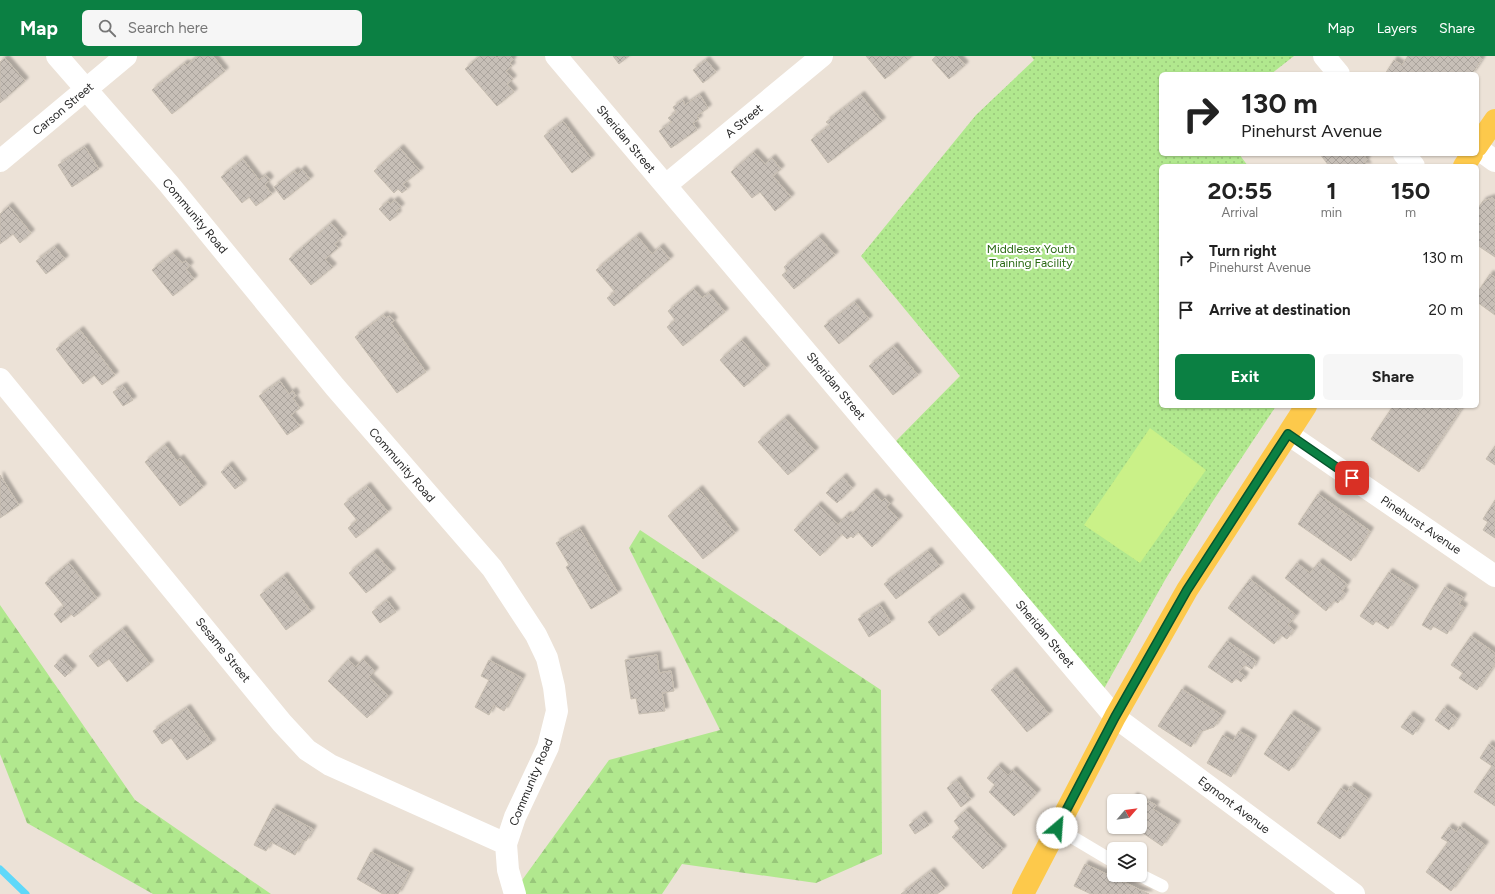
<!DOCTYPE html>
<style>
:root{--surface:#fff;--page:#f6f6f6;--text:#222;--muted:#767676;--accent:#0b8043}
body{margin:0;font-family:Figtree,sans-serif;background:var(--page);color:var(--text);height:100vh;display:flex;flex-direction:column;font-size:15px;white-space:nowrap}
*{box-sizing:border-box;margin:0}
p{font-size:13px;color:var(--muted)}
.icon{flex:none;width:22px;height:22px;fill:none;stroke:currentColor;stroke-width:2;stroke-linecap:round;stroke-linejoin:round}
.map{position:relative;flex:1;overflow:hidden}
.side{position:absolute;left:1159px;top:108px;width:320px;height:244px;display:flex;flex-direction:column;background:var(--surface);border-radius:6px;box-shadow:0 1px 3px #0004}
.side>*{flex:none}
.banner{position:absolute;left:1159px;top:16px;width:320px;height:84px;border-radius:6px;box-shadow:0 1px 3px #0004;background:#fff;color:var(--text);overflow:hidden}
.needle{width:26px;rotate:62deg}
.buttons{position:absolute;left:1107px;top:738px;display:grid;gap:8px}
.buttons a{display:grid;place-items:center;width:40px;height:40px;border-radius:6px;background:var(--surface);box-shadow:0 1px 3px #0004;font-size:20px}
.pin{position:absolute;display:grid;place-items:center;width:34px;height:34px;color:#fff;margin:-17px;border-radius:8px;box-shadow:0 2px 6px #0006}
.me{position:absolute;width:44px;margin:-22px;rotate:27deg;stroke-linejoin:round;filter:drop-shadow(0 0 3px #0008)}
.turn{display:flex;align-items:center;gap:14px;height:84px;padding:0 16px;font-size:18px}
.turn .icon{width:52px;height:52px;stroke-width:2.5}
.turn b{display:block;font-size:28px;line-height:34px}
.eta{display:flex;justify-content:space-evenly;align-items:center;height:68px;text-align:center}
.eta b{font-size:24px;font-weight:700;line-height:28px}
.action{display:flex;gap:8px;margin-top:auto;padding:8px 16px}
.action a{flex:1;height:46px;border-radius:6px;background:var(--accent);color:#fff;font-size:16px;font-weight:700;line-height:46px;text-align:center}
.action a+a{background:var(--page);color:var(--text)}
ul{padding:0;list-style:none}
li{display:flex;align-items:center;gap:12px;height:52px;padding:0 16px}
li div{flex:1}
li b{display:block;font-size:15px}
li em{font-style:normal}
header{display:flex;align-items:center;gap:24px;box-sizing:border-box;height:56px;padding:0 20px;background:var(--accent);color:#fff}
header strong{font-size:19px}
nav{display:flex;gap:22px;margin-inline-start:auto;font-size:14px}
.search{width:280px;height:36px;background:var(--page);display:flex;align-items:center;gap:10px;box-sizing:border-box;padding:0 14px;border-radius:6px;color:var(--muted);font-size:15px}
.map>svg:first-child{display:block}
</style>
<header>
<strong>Map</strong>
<div class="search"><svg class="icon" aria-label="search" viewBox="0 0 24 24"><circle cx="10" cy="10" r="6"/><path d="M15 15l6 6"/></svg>Search here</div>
<nav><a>Map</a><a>Layers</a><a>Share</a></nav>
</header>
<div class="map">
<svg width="1495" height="838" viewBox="0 0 1495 838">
<defs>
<pattern id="grass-dots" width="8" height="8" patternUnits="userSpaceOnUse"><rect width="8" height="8" fill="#b1e88e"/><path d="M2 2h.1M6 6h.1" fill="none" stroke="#98c77a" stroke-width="1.8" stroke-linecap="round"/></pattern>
<pattern id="forest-firs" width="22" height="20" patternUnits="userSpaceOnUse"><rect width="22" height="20" fill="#b1e88e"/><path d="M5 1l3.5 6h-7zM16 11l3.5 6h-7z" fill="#98c77a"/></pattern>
<pattern id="building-cross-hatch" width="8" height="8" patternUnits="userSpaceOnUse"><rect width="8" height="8" fill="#c7bfb7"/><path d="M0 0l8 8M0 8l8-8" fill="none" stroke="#aba49d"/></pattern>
<filter id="shadow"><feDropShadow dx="3.5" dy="-3.5" stdDeviation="1" flood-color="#0004"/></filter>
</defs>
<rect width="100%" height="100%" fill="#ece2d7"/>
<path fill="url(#grass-dots)" d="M1031,0H1294L1271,18H1161V98H1239L1248,110H1161V350H1276L1211,448L1165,524L1101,638L896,385L960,320L861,200L976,59L1034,4Z"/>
<path fill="url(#forest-firs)" d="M640,474L881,634L882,798L816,827L682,808L662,838H512L609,704L720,674L629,492Z
M0,549L135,744L271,838H153L27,767L0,698Z"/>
<path fill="#caf188" d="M1150,372L1206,414L1140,507L1084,469Z"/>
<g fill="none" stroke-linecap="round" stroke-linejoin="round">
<path stroke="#5fd8f9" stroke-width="7" d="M0,813L26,838"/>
</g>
<path fill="url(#building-cross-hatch)" stroke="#c7beb1" filter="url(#shadow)" d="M198,0H213L225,15L172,58L152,34L185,7L187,9Z
M480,0H494L497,2L499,0H510L513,4L510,7L512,10L506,15L513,23L507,28L514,36L497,50L465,13Z
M613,0H629L619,8Z
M866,0H910L911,1L885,23Z
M936,0H957L965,9L949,23L932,4Z
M1408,0H1478L1482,3L1472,18H1385L1394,4L1402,9Z
M5,2L25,25L0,47V6Z
M706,4L716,16L703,27L693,14Z
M700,39L708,52L697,60L699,63L693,67L697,74L671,92L659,75L672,66L668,62L676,56L673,51L683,44L685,49Z
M861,39L882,65L828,107L811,84L830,69L826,66Z
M563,65L591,102L572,117L544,80Z
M85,91L99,113L72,131L58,109Z
M400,92L420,115L403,128L407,133L402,137L398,133L394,137L374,115Z
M754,96L765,108L772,102L781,113L773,120L791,141L775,155L760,136L752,142L731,116Z
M1320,98H1363L1367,104L1364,106L1368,110H1329Z
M243,103L259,124L266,119L270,124L265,129L272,138L256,150L249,141L242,147L221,121Z
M302,113L310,123L284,144L274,131L295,115L297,118Z
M1492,142L1495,144V201L1477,189V154L1483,145Z
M395,144L401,151L396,155L398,158L390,165L379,153L388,145L390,148Z
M9,150L31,177L20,187L13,178L0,188V158Z
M331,167L343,181L335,188L338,192L325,203L333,211L311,229L289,203Z
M637,180L652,198L660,191L670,203L614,250L607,242L615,236L596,214Z
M819,181L835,199L794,233L782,219L787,215L784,211Z
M55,191L65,203L46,218L36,205Z
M173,197L182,207L186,205L190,210L186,213L194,223L173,240L152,214Z
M1490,218L1495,221V259L1477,246V237Z
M694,233L702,242L709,237L725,256L683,290L667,271L675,264L668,255Z
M855,246L869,263L839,288L824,270Z
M384,259L386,262L390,260L394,265L391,267L426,316L397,337L355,281Z
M80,274L115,319L102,329L94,319L83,328L56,293Z
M742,284L766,312L744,331L720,304Z
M894,290L918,319L893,339L869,310Z
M280,325L289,338L293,335L296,340L293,342L300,352L291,359L300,370L287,379L259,340Z
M123,330L133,344L123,350L113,336Z
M1393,350H1463L1419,416L1371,383Z
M785,362L815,395L788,419L758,386Z
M165,389L177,405L180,402L203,431L180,450L145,406Z
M1495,390V409L1486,403Z
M229,409L243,427L235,433L221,416Z
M0,419L19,449L0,462Z
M843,421L852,432L837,447L826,437Z
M367,430L388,456L356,482L348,472L357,464L344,448Z
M699,433L735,477L703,503L668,460Z
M873,436L882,445L885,442L890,447L887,451L899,463L872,491L858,476L853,482L851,480L847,483L842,478L820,500L794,474L818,449L838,468L847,459L849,461Z
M1318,438L1370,475L1351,505L1298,468Z
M1495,444V482L1483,474L1488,466L1483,463Z
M580,473L618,537L591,553L566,511L569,509L556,487Z
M928,495L940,510L896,543L884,528Z
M374,496L392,516L366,537L349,517Z
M1319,506L1347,528L1342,535L1345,537L1338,547L1334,545L1326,555L1285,522L1297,507L1310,517Z
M69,507L97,542L74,561L71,558L61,567L54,558L64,550L45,527Z
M1389,516L1415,533L1388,573L1376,565L1373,569L1360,560Z
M284,520L311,555L286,574L260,539Z
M1250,523L1296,559L1288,569L1294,574L1287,583L1281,579L1274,588L1228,552Z
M1445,531L1463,541L1459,548L1464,551L1447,578L1433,570L1431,574L1422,569Z
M960,541L971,555L939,580L928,566Z
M387,544L396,556L380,567L372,556Z
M880,549L891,566L869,581L858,563Z
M123,573L150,608L127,626L109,603L98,611L89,600Z
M1471,580L1495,597V608L1477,634L1459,622L1463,617L1451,609Z
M1227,585L1256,605L1252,613L1245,609L1239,616L1245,620L1241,626L1236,622L1232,627L1208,611Z
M657,599L659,617L671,615L674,635L662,637L665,655L639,658L636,642L631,643L625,604Z
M62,602L73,613L65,621L54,610Z
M363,603L375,615L369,621L389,640L367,662L328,625L348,604L356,611Z
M489,604L522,622L504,655L494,649L489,659L475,651L489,624L481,620Z
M1013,615L1049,658L1027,676L991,634Z
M1182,633L1222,659L1214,671L1200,676L1191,691L1158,670Z
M187,652L212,687L187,704L171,682L162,688L153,675Z
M1444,652L1457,662L1449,674L1435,664Z
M1291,658L1317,676L1289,715L1264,698Z
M1410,659L1421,667L1413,679L1401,671Z
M1239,675L1253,683L1231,721L1207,707L1223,679L1233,685Z
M1489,688L1495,692V750L1474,736L1492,710L1480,702Z
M998,710L1008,719L1013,714L1037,737L1014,760L989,736L995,729L987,722Z
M957,724L971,743L961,751L947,732Z
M1351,730L1368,742L1340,783L1317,767L1341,732L1347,736Z
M1134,740L1146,748L1148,745L1156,749L1153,753L1177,768L1162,790L1134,771H1140V745H1130Z
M273,752L313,773L306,785L303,784L295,799L271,786L266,795L254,789Z
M966,754L1003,793L983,813L952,781L960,773L954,765Z
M922,759L929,769L915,778L909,769Z
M1460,770L1485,789L1451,835L1426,816L1448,786L1441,782L1449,771L1456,776Z
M371,796L410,816L398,838H383L357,823Z
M1085,808L1149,838H1091L1074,830Z
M931,815L945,832L937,838H901Z"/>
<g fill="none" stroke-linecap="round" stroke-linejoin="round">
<path stroke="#fff" stroke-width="13" d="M1057,772L1114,806
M1140,819L1162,830"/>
<path stroke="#fff" stroke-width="22" d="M57,0L168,127L335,331L492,512L536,579L547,602L554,631L557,655L548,691L515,761L506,788L508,814L515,838
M556,0L1115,661L1354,838
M1324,0L1339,18
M1477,92L1495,105
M1404,98L1414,110
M0,105L126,0
M666,129L822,0
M0,323L282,667L307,694L330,709L506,788
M1288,378L1495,520"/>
<path stroke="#fdc94b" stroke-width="22" d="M1477,90L1495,64
M1464,110L1472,98
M1023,838L1115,661L1187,534L1306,350"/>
</g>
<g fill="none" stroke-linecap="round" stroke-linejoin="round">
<defs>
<path id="route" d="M1057,772L1115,661L1187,534L1288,378L1352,422"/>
</defs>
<use href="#route" stroke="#07532c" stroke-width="10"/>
<use href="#route" stroke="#0b8043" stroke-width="7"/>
</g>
<g text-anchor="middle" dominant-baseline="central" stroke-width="4" stroke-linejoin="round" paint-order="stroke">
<g font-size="12" fill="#272727" stroke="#fff">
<text transform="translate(63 53) rotate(-40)">Carson Street</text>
<text transform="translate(744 65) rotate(-40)">A Street</text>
<text transform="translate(626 83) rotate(50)">Sheridan Street</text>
<text transform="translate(195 160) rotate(50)">Community Road</text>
<text transform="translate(836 330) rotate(50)">Sheridan Street</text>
<text transform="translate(402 409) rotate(49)">Community Road</text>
<text transform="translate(1421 469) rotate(34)">Pinehurst Avenue</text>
<text transform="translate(1045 578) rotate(50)">Sheridan Street</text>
<text transform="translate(223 594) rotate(51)">Sesame Street</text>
<text transform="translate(531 726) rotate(-67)">Community Road</text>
<text transform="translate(1234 749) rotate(37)">Egmont Avenue</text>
</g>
<g font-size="12" fill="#296913" stroke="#fff">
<text x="1031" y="193">Middlesex Youth<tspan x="1031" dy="14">Training Facility</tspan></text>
</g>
</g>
</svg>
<div class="buttons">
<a><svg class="needle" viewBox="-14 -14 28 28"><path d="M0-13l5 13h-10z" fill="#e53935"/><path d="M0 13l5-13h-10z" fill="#767676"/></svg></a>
<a><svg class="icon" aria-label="layers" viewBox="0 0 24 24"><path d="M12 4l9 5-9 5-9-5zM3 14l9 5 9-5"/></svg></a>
</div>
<div class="pin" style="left:1352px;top:422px;background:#d93025"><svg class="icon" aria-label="arrive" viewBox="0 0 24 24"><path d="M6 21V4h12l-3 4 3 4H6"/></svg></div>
<svg class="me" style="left:1057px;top:772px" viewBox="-20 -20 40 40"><circle r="19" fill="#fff"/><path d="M0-13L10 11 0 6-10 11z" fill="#0b8043"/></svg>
<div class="banner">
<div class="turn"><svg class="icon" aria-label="right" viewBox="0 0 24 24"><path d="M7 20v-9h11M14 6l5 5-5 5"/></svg><div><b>130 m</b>Pinehurst Avenue</div></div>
</div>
<section class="side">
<div class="eta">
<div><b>20:55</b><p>Arrival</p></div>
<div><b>1</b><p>min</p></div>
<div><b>150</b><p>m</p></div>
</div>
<ul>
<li><svg class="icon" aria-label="right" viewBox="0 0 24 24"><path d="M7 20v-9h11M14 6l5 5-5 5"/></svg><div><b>Turn right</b><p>Pinehurst Avenue</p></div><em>130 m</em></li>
<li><svg class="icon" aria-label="arrive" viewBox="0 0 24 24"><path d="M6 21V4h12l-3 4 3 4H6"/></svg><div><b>Arrive at destination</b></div><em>20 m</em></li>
</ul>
<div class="action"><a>Exit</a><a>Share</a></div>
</section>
</div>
